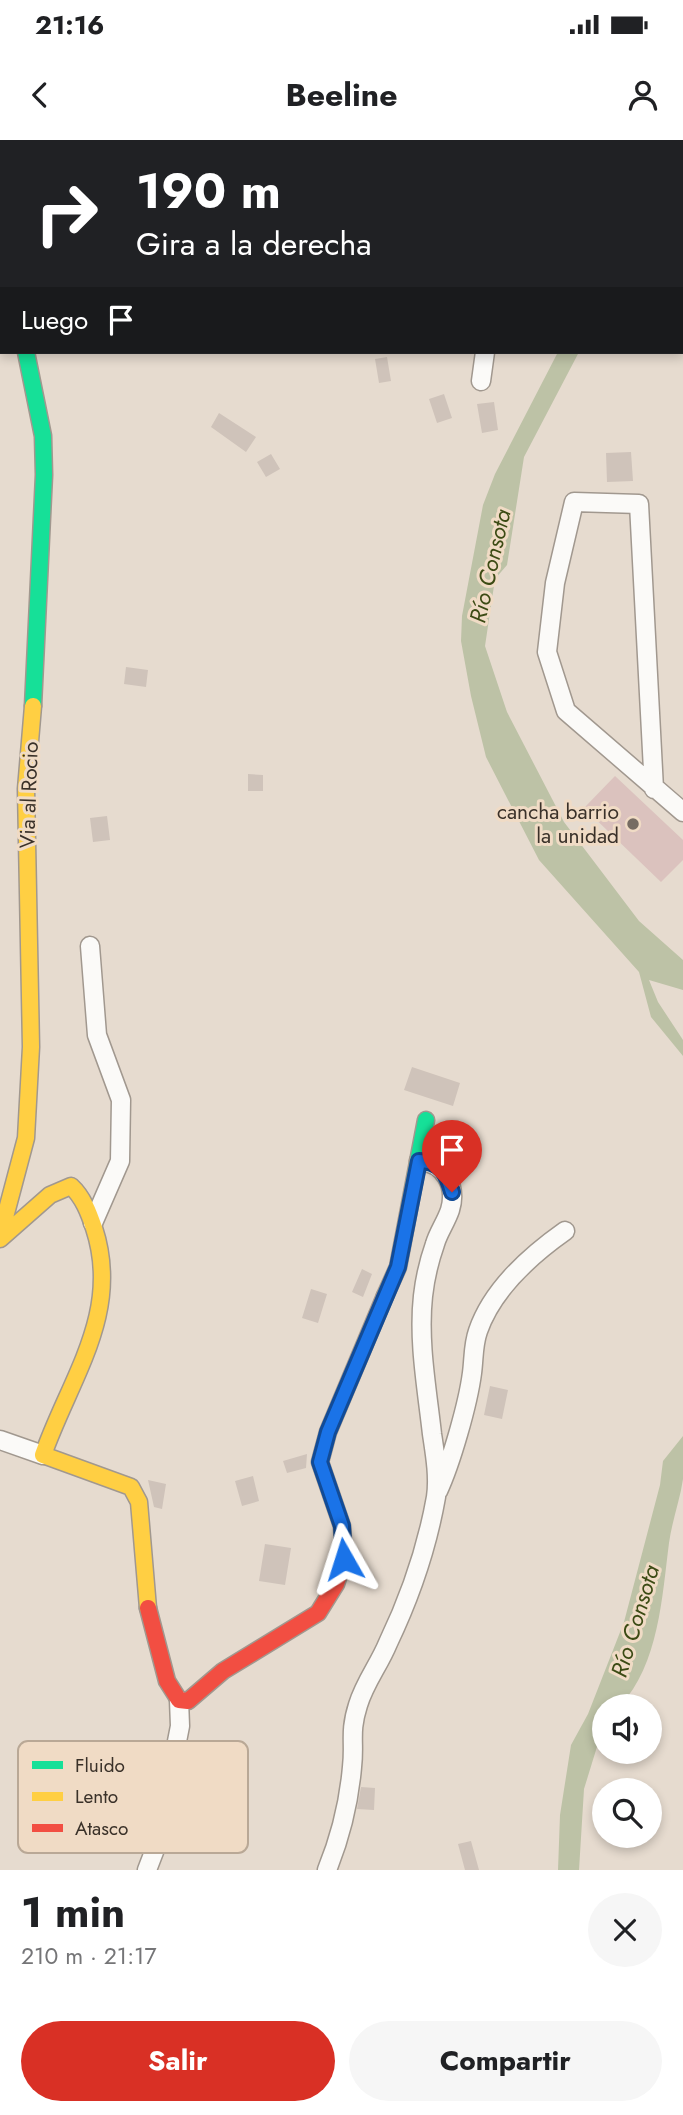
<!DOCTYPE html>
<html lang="es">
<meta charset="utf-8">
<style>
:root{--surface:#fff;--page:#f6f6f6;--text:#202124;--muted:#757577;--accent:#d93025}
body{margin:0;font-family:Jost,sans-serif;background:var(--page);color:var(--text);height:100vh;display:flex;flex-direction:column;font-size:26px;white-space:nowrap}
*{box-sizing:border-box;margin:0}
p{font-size:23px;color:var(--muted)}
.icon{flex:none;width:38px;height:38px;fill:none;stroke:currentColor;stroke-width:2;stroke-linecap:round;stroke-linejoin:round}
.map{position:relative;height:1730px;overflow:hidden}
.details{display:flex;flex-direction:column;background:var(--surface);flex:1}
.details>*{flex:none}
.top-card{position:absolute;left:0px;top:0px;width:684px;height:214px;box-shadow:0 4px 10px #0003;background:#202124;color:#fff;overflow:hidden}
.tools{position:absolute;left:592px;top:1554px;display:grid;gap:14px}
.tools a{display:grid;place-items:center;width:70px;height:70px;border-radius:50%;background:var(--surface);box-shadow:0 4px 10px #0003;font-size:35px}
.pin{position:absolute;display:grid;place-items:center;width:60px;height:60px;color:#fff;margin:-72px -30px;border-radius:50% 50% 50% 0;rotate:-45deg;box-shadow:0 0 7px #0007}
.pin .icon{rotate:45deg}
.me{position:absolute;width:77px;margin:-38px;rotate:354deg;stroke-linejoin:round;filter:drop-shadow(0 0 5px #0008)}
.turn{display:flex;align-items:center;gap:24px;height:147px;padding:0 21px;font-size:32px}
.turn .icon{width:91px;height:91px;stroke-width:2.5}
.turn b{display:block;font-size:49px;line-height:60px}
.then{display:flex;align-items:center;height:66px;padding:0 21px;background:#0003;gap:14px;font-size:26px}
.round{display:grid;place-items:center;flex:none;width:74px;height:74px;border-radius:37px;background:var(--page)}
.head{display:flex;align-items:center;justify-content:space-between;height:119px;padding:0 21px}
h1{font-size:42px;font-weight:700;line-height:52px}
.action{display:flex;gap:14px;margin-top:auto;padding:14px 21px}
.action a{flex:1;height:80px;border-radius:42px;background:var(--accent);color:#fff;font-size:28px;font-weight:700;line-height:80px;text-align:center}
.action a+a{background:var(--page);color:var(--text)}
.status{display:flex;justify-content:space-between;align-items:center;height:49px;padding:0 35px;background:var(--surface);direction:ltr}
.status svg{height:19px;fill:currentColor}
header{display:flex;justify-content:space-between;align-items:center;height:91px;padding:0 21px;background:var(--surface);font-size:32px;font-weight:700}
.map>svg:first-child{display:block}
</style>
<div class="status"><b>21:16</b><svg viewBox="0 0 49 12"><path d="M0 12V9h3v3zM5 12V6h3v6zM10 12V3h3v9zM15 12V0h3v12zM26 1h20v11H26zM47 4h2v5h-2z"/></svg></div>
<header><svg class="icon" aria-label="back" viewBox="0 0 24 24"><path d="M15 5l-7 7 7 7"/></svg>Beeline<svg class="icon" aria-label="person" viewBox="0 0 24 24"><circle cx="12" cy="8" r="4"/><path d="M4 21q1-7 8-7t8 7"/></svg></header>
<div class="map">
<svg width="683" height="1730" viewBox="0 0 683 1730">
<rect width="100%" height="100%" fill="#e6dbcf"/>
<path fill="#dbc2be" d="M615,636L683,700V720L661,742L584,668Z"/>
<path fill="#bdc2a6" d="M558,212H579L524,317L507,425L495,439L485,506L507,572L564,682L639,781L683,820V850L649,840L658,862L683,900V916L651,877L639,832L539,720L486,617L471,556L461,501L462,476L483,365L495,334Z
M683,1296C683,1310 683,1326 683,1339C680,1360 672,1381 669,1403C662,1457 659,1524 620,1566H604V1584L584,1649L579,1730H558L560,1675L571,1605L588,1574L624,1482L660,1345L663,1321Z"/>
<path fill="#cfc3ba" d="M387,217L391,241L379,243L375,219Z
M444,254L452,278L437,283L429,259Z
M494,262L498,290L482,293L477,264Z
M219,273L256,297L246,312L211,287Z
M631,312L633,341L607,342L606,313Z
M271,314L280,329L266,337L257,322Z
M126,527L148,530L146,547L124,544Z
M248,634L263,635V651H248Z
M107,676L110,700L93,702L90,678Z
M412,927L460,943L453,966L404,950Z
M362,1129L372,1134L363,1157L352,1152Z
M311,1149L327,1154L318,1183L302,1178Z
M490,1246L508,1250L502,1279L484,1275Z
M307,1314L306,1328L287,1333L283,1321Z
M253,1336L259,1361L242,1366L235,1341Z
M148,1340L166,1344L162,1369L154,1367Z
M265,1404L291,1408L285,1445L259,1441Z
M361,1647L375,1648L374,1670L357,1669Z
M471,1701L479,1730H465L458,1704Z"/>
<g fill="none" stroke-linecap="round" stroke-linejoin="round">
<defs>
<path id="street" d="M485,0V2
M481,241L485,212
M654,649L639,364L574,362L555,443L547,512L566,571L683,672
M90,806L97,895L121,960L120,1021L93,1083
M0,1300L43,1315
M438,1351C451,1323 468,1264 472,1233C474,1218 473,1205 478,1191C492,1150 531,1115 565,1091
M147,1730L157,1704L180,1586L179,1560
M327,1730C340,1698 349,1662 352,1627C355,1602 349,1593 358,1565C365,1542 379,1525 388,1503C410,1457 427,1408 436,1357C439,1337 435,1314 432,1294C427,1249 418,1201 423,1156C425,1138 429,1121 435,1104C438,1093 446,1082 450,1070C457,1047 445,1022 419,1021"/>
<path id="fast" d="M0,137L2,143
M26,212L43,296L44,335L33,566
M385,1156L398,1127L426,980"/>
<path id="slow" d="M0,1096L26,998L31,907L26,649L33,566
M0,1099L50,1055L71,1046C83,1057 89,1073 94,1088C122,1173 70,1238 43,1315L131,1347L139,1362L148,1468"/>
<path id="jam" d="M148,1468L167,1541L179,1560L188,1561L223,1531L318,1473L336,1444L344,1419L342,1386L320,1322L328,1292L385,1156"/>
</defs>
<use href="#street" stroke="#a1988f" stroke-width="21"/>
<use href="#fast" stroke="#a1988f" stroke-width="19"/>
<use href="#slow" stroke="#a1988f" stroke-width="19"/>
<use href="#jam" stroke="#a1988f" stroke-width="19"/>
<use href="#street" stroke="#fbfaf8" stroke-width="18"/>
<use href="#fast" stroke="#16e098" stroke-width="16"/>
<use href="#slow" stroke="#ffcf43" stroke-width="16"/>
<use href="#jam" stroke="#f24e42" stroke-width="16"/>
</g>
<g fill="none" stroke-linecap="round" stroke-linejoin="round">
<defs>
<path id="route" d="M344,1419L342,1386L320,1322L328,1292L398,1127L419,1021C441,1021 447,1034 452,1052"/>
</defs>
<use href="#route" stroke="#114b97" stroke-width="18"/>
<use href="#route" stroke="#1a73e8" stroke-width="12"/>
</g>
<circle fill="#766c63" stroke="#f0dbc5" stroke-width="2.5" cx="633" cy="684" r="7"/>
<g text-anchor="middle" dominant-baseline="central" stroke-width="6" stroke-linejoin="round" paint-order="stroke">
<g font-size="21" fill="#3a3129" stroke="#f0dbc5">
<text transform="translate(29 655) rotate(-88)">Via al Rocio</text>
</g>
<g font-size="21" fill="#3a3129" stroke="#f0dbc5" text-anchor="end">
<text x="619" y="672">cancha barrio<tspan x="619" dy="24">la unidad</tspan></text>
</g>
<g font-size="23" font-style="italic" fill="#3c4b14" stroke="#f0dbc5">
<text transform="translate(490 426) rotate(-77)">Río Consota</text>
<text transform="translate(635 1481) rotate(-73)">Río Consota</text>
</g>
</g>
<rect x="18" y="1601" width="230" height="112" rx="10" fill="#f0dbc5" stroke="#b9a896" stroke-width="2"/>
<rect x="32" y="1621" width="31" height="8" fill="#16e098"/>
<rect x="32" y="1652" width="31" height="9" fill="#ffcf43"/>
<rect x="32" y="1684" width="31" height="8" fill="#f24e42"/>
<g font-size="19" fill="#3a3129">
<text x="75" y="1632">Fluido</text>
<text x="75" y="1663">Lento</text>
<text x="75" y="1695">Atasco</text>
</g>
</svg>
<div class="tools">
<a><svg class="icon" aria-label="sound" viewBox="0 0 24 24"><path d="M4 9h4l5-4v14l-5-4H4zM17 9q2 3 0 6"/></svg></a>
<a><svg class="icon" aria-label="search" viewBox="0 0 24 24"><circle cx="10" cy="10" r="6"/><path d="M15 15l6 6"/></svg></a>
</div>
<div class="pin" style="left:452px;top:1052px;background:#d93025"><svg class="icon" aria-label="arrive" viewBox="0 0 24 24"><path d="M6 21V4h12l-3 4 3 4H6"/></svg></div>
<svg class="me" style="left:344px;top:1419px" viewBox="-20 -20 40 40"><path d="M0-17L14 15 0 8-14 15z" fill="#1a73e8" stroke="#fff" stroke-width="4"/></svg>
<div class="top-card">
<div class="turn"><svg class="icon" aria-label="right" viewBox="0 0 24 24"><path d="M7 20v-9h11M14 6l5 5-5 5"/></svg><div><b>190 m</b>Gira a la derecha</div></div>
<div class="then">Luego<svg class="icon" aria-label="arrive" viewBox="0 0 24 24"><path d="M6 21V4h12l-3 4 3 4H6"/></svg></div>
</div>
</div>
<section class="details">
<div class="head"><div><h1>1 min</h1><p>210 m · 21:17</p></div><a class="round"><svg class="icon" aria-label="close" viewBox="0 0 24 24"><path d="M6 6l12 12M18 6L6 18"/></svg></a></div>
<div class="action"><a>Salir</a><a>Compartir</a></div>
</section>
